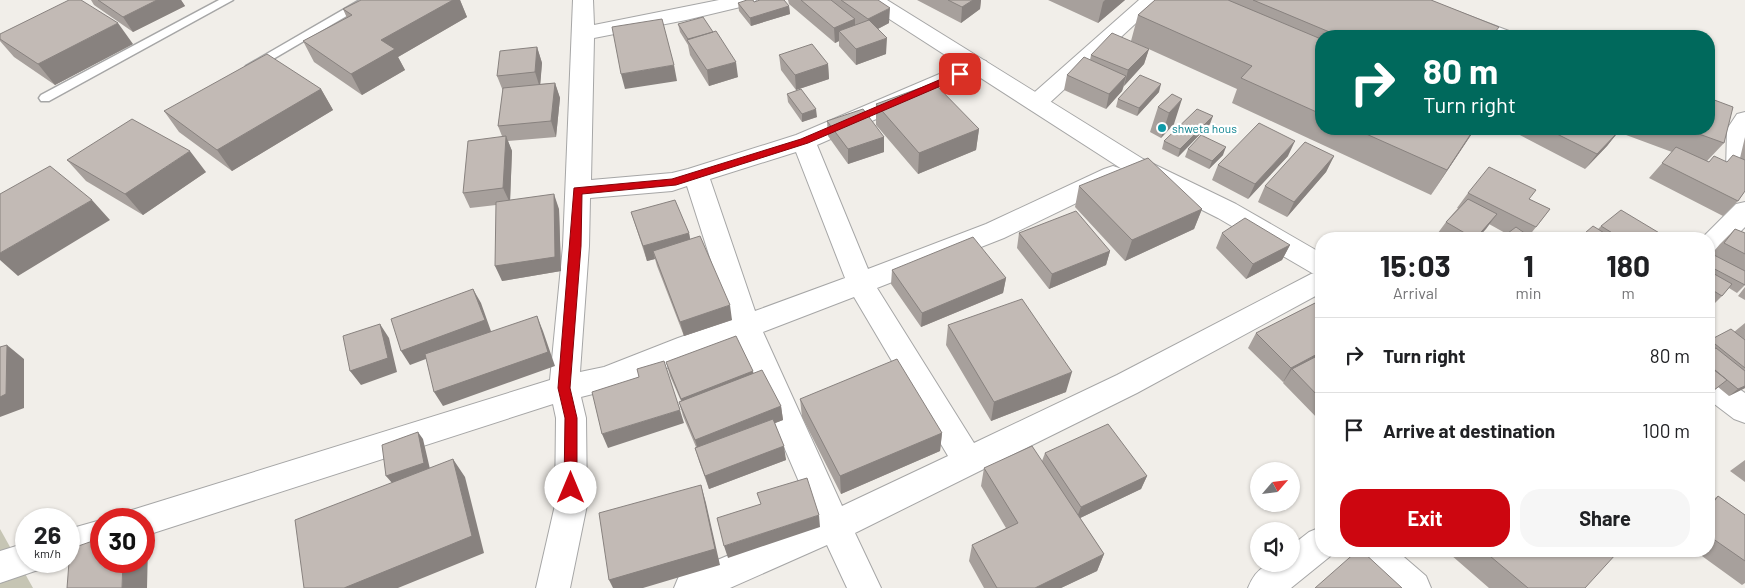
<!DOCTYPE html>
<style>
:root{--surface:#fff;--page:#f6f6f6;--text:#202124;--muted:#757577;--line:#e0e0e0;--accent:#cd0610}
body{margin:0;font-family:Barlow,sans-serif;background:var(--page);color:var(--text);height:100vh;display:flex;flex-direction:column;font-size:19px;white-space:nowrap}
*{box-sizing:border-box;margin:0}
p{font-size:16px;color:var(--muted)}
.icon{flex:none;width:28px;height:28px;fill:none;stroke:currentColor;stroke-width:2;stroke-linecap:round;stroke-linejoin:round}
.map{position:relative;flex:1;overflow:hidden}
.details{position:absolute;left:1315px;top:232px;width:400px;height:325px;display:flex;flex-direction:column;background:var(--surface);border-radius:20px;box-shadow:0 1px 4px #0004}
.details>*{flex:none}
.top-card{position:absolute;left:1315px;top:30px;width:400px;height:105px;border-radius:20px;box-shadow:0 1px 4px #0004;background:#00695c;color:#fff;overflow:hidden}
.needle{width:32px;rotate:62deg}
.tools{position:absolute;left:1250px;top:462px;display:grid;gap:10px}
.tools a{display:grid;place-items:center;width:50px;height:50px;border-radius:50%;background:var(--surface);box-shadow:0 1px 4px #0004;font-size:25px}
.speed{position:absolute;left:15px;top:508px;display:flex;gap:10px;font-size:25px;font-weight:700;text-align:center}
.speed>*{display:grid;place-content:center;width:65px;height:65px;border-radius:50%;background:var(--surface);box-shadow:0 1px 4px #0004;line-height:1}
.speed small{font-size:12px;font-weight:400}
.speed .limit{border:8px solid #d22;background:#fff;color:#111}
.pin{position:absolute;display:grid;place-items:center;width:42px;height:42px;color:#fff;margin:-21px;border-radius:10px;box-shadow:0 2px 8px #0006}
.me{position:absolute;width:55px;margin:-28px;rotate:0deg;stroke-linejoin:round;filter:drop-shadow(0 0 4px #0008)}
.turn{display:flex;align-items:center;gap:18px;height:105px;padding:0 25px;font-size:22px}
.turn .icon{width:65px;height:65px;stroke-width:2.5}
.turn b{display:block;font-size:35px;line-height:42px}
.eta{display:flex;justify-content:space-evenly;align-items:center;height:85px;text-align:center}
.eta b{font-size:30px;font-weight:700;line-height:35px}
.cta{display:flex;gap:10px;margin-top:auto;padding:10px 25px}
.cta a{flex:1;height:58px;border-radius:20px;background:var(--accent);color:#fff;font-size:20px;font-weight:700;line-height:58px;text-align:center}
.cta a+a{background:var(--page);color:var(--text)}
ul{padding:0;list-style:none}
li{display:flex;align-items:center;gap:15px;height:75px;padding:0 25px;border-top:1px solid var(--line)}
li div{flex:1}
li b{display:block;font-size:19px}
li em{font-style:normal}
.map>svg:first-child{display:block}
</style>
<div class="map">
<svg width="1745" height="588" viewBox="0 0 1745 588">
<rect width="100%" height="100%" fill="#f1eee9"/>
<path fill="#c6c5b4" d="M0,529L33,588H0Z"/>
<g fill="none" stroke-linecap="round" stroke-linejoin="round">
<defs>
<path id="service" d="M219,0H233L49,101H41L39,98L41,95Z
M360,0H374L256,69H248L246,66Z"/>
<path id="minor" d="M573,0H593L594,25L719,0H756L753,4L686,20L594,38L591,180L672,173L688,169L796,135L970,61L978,59L986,61L989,66L986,71L817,145L868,269L986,224L1104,169L1113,166L1122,169L1125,175L1122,181L1004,238L877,288L974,443L1117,375L1311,274L1321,271V293L1137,393L855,533L881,588H847L827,545L730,588H674L679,576L815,519L738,340C686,358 635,385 581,397L586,418L587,505L570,588H536L555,505L556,418L553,404L144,536V519H129L132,510L550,380L563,246ZM796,152L845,278L755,311L710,179ZM687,186L730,320L678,338L604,367L580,372L589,246L590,198L672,191ZM854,297L948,456L842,506L763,332Z
M1139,0H1161L1044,108L1036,111L1028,108L1024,103L1028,98Z
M1398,0H1427L1509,31L1512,36H1482L1401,4Z
M1745,112V183L1729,178L1726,172L1727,129L1737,114Z
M1745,202V227L1718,254L1709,257V239H1701L1736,204Z
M1709,372L1719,375L1745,393V423L1734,419L1709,400Z
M101,520V550L69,561V529Z
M1321,527V551H1334L1333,554L1291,588H1248C1258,564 1268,564 1291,564V546L1309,532Z
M26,543V561H42L38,570L0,583V551Z
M1355,551H1397L1426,576L1431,588H1389L1360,562Z"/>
<path id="tertiary" d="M863,0H887L1143,159L1236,204L1321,253V276L1312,273L1218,218L1125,171L866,4Z"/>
</defs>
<use href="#service" stroke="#a6a6a6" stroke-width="3"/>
<use href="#minor" stroke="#a6a6a6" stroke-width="2"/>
<use href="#tertiary" stroke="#a6a6a6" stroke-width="2"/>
<use href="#service" fill="#fff" fill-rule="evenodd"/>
<use href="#minor" fill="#fff" fill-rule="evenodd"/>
<use href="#tertiary" fill="#fff" fill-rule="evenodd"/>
</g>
<path fill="#a7a09c" d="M91,0H181L185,6L133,32L94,5Z
M361,0H460L467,17L398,57L405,70L362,95L314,62L303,41L347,18L343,9Z
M788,0H878L889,23L878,29L886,54L856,65L839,46V41L835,43L789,4Z
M917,0H981L980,9L961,23Z
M1048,0H1125L1098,23Z
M1155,0H1431L1494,36H1321V129H1475L1431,195L1232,103L1237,89L1131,41L1138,15Z
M754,2L789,6L790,14L751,26L739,11L738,3Z
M678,24L738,77L709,86L690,55L688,45L680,32Z
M0,34L133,44L55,85L14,57L0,41Z
M537,47L542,63L540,84L555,83L560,98L556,137L508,141L512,151L510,200L559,209L561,271L502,281L496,205L470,208L463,193L502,136L498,126L503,91L497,76Z
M1149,49L1144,64L1124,86L1122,91L1106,109L1064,90L1067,75L1090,60L1091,55Z
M779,55L828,64L829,79L796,90L781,70Z
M321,89L333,110L232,171L179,132L164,111Z
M1159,92L1137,116L1116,107L1118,99Z
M787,94L817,117L802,122L788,102Z
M1172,94L1174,124L1161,138L1150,132L1158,107Z
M876,104L979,129L976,150L918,174L876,125Z
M827,121L884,137V152L848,164L828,136Z
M1210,124L1178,157L1162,149L1164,141Z
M1519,129H1615L1617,130V129H1709L1724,143L1707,161L1709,162H1727L1740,158L1745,137V191L1738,201L1723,216L1649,178L1672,152L1618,132L1607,146L1585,169L1516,133Z
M1188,149L1223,155L1209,169L1185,157Z
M1288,156L1248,199L1212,180L1218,165Z
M1334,156L1326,172L1287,217L1258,202L1265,186Z
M67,160L206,172L143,215L86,181Z
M1079,186L1202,209L1194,229L1125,261L1075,207Z
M1468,193L1529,199L1550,209L1529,236L1507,234L1489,224L1477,239H1438L1435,237L1446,222L1458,208H1457Z
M631,212L689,233L690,240L732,320L684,336L657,266L655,259L647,261Z
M1601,226L1664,239H1578L1598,229Z
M1735,229L1745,233V285L1737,293L1729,288L1722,296L1714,304L1709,301V257L1720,244Z
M1019,233L1110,251L1106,265L1049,289L1017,248Z
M1222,233L1290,245L1282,260L1246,279L1216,248Z
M892,270L1006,278L1003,293L921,327L891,284Z
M1745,287V300L1738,296Z
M1321,300V422L1283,383L1284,381L1283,382L1248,348L1256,333Z
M1745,323V388L1729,396L1718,387L1709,395V341L1710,340L1734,332Z
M948,325L1066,392L991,421L946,345Z
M666,362L754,373L781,406L783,420L775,423L786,460L709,489L699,461L695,448L696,447L683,416L679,402L681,401L670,376Z
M800,399L942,433L940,451L841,494L802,417Z
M1045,453L1147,476L1141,489L1080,518L1104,554L1097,571L1061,588H984L969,561L972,545L1006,528L981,486L984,468L1042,461Z
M1745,460V482L1730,471Z
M1718,496L1745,515V583L1742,585L1695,551H1709V502Z
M1455,551H1613L1585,588H1489L1451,555Z"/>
<path fill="#88827f" d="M157,0H181L185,6L133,32L123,17Z
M453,0H460L467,17L398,57L405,70L362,95L351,74L381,40Z
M973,0H981L980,9L961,23L962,7Z
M1105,0H1125L1098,23L1103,2Z
M789,6L790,14L751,26L750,18Z
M890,8L889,23L868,34V19Z
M855,19V34L839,31V41L835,43L834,28Z
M118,23L133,44L55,85L38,64Z
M887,38L886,54L856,65V49Z
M537,47L542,63L540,88L535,72Z
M1149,49L1144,64L1124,86L1128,70Z
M736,62L738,77L709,86L707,70Z
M828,64L829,79L796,90L795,75Z
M674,65L677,81L625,89L621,74Z
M1126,76L1122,91L1106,109L1109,94Z
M555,83L560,98L556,137L551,121Z
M1161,84L1159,92L1137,116L1139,108Z
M321,89L333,110L232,171L217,150Z
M1182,99L1174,124L1161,138L1169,113Z
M816,109L817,117L802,122V114Z
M1213,116L1210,124L1178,157L1180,149Z
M979,129L976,150L918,174L919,153Z
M1474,129H1475L1431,195L1447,170Z
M1619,131L1607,146L1585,169L1597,154Z
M506,136L512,151L510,203L503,188Z
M884,137V152L848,164V149Z
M1295,141L1288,156L1248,199L1255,184Z
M1226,147L1223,155L1209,169L1212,161Z
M190,151L206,172L143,215L125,194Z
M1334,156L1326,172L1287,217L1294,202Z
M554,194L559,209L561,271L502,281L495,266Z
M92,200L110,220L18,276L0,260V253Z
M1202,209L1194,229L1125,261L1132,240Z
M1497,214L1486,229L1477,239H1475Z
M689,233L692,248L653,251L655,259L647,261L643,246Z
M1290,245L1282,260L1246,279L1253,264Z
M1110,251L1106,265L1049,289L1052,274Z
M1006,278L1003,293L921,327L922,313Z
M473,289L481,303L492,334L410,365L401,351Z
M730,305L732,320L684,336L680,322Z
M537,316L543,331L555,366L443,406L434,392Z
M380,324L389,338L397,372L361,385L350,371Z
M7,345L24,359V408L0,417V397Z
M1321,352V361L1292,369L1284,381L1283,382L1291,368Z
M753,371L756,385L685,413L681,399Z
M1072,372L1066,392L991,421L994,402Z
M1745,386V388L1729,396L1738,389Z
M781,406L783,420L699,453L695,440Z
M680,410L684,423L608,448L602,434Z
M418,432L423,439L430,469L392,483L386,476Z
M942,433L940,451L841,494L840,476Z
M784,446L786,460L709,489L705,476Z
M453,459L465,477L484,553L398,588H344Z
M1147,476L1141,489L1076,520L1081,507Z
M701,485L706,503L720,565L643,588H613L609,580Z
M819,515L820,527L728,558L724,546Z
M144,543L148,546L147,588H122L123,561H144Z
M1104,554L1097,571L1061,588H1035Z"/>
<path fill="#c2bab5" stroke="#88827f" d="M69,0H81L118,23L38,64L0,39V34Z
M98,0H157L123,17Z
M361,0H453L381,40L395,49L351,74L303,41L352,15L343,9Z
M747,0H753L754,2L760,0H784L789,6L750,18L738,3Z
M801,0H831L855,19L834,28Z
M841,0H878L890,8L868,19Z
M948,0H973L962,7Z
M1155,0H1228L1321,39V114L1241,78L1252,66L1138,15Z
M1253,0H1431L1499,27L1492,36H1339Z
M703,17L713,32L688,39L678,24Z
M662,19L674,65L621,74L612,27Z
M869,20L887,38L856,49L839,31Z
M716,31L736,62L707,70L687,40Z
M1112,33L1149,49L1128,70L1091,55Z
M812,44L828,64L795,75L779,55Z
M537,47L535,72L497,76L500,51Z
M267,54L321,89L217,150L164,111Z
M1084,57L1126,76L1109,94L1067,75Z
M1140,75L1161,84L1139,108L1118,99Z
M555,83L551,121L498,126L503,88Z
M934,83L979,129L919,153L876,104Z
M801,89L816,109L802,114L787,94Z
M1172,94L1182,99L1169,113L1158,107Z
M1709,98L1733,107L1724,143L1685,129H1709Z
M863,109L884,137L848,149L827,121Z
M1197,109L1213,116L1180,149L1164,141Z
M132,119L190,151L125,194L67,160Z
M1259,123L1295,141L1255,184L1218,165Z
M1355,129H1474L1447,170Z
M1547,129H1615L1619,131L1597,154Z
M1201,135L1226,147L1212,161L1188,149Z
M506,136L503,188L463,193L468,141Z
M1305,142L1334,156L1294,202L1265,186Z
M1676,147L1709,162L1714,156L1727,162L1733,155L1745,160V191L1738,201L1662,163Z
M1148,158L1202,209L1132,240L1079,186Z
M50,166L92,200L0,253V194Z
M1489,167L1536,190L1529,199L1550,209L1536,227L1468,193Z
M554,194L555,257L495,266L496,202Z
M1468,199L1497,214L1475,239L1446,222Z
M675,200L689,233L643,246L631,212Z
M1621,210L1666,237L1664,239H1622L1601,226Z
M1076,211L1110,251L1052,274L1019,233Z
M1245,218L1290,245L1253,264L1222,233Z
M1593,226L1614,239H1578Z
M1516,227L1533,239H1500Z
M1735,229L1745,233V254L1724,243Z
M700,236L730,305L680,322L653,251Z
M973,237L1006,278L922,313L892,270Z
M1712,254L1745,271V285L1709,266V259Z
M1709,271L1732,284L1722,296L1709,288Z
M473,289L485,320L401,351L391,319Z
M1022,299L1072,372L994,402L948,325Z
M1321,300V352L1291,368L1256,333Z
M537,316L548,352L434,392L425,354Z
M380,324L388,358L350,371L343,336Z
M1731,329L1745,340V368L1710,340Z
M736,336L753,371L681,399L666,362Z
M7,345L6,394L0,397V347Z
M1716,348L1745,371V386L1738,389L1709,365V351Z
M1321,354V399L1292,369Z
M897,359L942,433L840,476L800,399Z
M664,361L680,410L602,434L592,392L639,377L637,369Z
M1709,366L1727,380L1709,394Z
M762,370L781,406L695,440L679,402Z
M773,419L784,446L705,476L695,448Z
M1108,424L1147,476L1081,507L1045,453Z
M418,432L424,463L386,476L382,445Z
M1032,446L1104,554L1035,588H997L972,545L1018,523L984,468Z
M453,459L472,536L344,588H304L295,520Z
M807,478L819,515L724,546L717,518L761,504L757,493Z
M701,485L715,549L609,580L599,513Z
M1718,496L1745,515V561L1709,536V508Z
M101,538V561H123L122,588H67L70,549Z
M1357,551H1362L1402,588H1315Z
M1484,551H1613L1616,554L1585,588H1528Z"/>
<path fill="#cd0610" stroke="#85040a" d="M960,71L965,74L964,76L808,143L676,185L582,194L581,246L570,388L577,418V488L575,492L571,494L566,492L564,488L565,418L558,388L574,188L672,179L801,139Z"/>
<circle fill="#0f9aa8" stroke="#fff" stroke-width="2" cx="1162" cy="128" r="5"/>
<g text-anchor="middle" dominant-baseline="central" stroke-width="4.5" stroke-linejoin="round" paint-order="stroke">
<g font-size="12" fill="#0d838f" stroke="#fff" text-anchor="start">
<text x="1172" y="128">shweta hous</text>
</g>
</g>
</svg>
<div class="tools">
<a><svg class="needle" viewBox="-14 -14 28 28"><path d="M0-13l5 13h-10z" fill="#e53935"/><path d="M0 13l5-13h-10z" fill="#757577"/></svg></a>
<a><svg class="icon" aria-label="sound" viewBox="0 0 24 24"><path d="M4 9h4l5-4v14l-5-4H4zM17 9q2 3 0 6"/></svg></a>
</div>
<div class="speed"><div>26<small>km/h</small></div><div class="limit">30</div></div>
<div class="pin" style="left:960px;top:74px;background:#d93025"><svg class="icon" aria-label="arrive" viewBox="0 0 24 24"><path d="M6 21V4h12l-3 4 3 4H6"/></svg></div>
<svg class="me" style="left:571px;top:488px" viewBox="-20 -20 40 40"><circle r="19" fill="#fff"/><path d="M0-13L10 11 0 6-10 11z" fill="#cd0610"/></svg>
<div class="top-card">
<div class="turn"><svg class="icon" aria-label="right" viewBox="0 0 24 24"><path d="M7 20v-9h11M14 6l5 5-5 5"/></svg><div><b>80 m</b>Turn right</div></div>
</div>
<section class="details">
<div class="eta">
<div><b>15:03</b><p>Arrival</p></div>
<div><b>1</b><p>min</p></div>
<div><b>180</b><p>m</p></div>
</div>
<ul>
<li><svg class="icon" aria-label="right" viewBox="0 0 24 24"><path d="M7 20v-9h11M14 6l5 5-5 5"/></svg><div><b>Turn right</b></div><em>80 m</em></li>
<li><svg class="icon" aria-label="arrive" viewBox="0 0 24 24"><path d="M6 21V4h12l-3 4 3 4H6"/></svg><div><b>Arrive at destination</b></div><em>100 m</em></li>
</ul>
<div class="cta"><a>Exit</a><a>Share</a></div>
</section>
</div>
